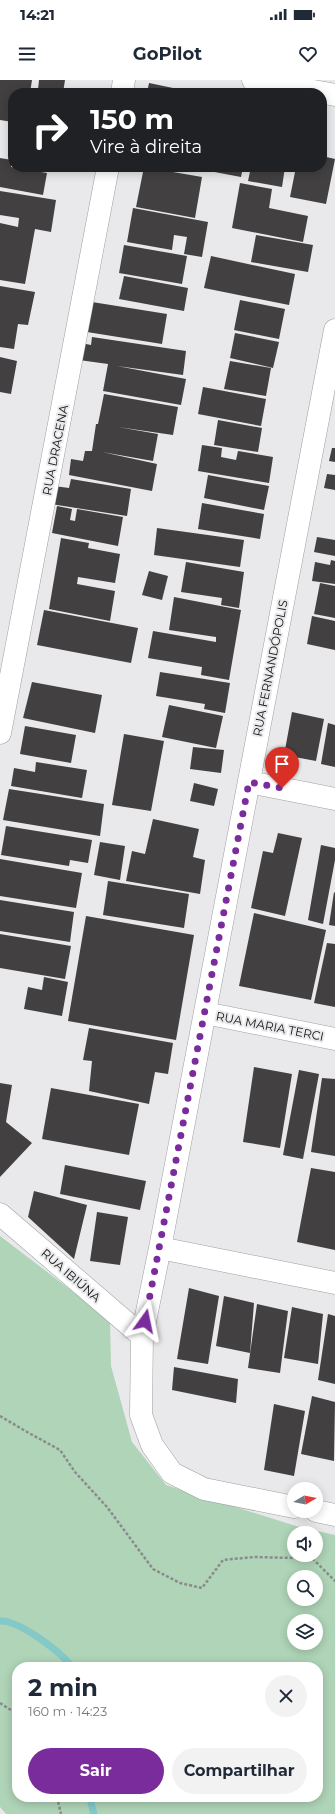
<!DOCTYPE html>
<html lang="pt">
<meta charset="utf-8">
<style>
:root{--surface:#fff;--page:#f2f2f3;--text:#1f2937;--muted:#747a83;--accent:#7b2c9c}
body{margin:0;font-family:Montserrat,sans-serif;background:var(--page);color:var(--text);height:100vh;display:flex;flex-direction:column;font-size:15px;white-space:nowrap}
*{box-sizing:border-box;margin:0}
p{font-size:13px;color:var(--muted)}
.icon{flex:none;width:22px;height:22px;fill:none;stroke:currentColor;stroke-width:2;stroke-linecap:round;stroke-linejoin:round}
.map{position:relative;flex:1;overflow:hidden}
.details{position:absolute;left:12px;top:1582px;width:311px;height:140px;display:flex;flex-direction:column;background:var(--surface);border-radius:16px;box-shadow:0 2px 10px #0003}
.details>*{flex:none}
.hud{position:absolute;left:8px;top:8px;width:319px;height:84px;border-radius:16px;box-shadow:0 2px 10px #0003;background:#202124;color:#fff;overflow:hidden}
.needle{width:26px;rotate:80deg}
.controls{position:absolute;left:287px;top:1402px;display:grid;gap:8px}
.controls a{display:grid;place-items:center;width:36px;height:36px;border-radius:50%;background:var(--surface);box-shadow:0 2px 10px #0003;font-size:20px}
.pin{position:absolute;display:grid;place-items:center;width:34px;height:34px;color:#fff;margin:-41px -17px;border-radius:50% 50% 50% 0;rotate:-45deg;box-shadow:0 0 4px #0007}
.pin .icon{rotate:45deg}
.me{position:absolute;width:44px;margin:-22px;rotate:12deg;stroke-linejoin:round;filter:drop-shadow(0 0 3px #0008)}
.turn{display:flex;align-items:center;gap:14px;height:84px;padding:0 16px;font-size:18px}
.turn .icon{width:52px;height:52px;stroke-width:2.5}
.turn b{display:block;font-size:28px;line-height:34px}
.round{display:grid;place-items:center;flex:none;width:42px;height:42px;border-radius:21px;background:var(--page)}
.head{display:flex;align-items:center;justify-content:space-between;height:68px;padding:0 16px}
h1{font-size:24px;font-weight:700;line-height:30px}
.action{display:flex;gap:8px;margin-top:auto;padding:8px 16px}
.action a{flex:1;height:46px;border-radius:24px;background:var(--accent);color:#fff;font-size:16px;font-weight:700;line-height:46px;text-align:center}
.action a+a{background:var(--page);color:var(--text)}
.status{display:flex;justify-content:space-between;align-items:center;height:28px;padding:0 20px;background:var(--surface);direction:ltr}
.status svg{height:11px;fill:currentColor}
header{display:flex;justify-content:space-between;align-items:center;height:52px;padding:0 16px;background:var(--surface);font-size:18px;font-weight:700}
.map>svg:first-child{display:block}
</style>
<div class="status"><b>14:21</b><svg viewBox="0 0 49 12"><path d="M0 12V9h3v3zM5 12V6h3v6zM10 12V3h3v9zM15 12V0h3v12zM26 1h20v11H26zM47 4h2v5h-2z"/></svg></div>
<header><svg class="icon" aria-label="menu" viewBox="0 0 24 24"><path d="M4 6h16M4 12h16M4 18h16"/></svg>GoPilot<svg class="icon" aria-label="heart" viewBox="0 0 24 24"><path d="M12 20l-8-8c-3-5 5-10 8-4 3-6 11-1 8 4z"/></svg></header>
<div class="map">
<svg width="335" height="1734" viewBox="0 0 335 1734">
<rect width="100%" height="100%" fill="#e9e9eb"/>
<path fill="#afd4b7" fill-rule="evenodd" d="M0,1156L110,1240L111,1286L132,1362L166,1405L296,1446L335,1455V1734H6L0,1727ZM294,1453H316V1475H294ZM294,1497H316V1519H294ZM294,1541H316V1563H294ZM17,1587H318V1717H17Z"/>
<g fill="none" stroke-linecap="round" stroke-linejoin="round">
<path stroke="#84c8c8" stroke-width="7" d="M0,1541C19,1540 61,1572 72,1587
M94,1734L91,1723L94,1717"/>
</g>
<path fill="#424040" d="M0,0H32L30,13H13V42L0,40Z
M39,0H65L63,13L38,10Z
M149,3L173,8L172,13H147Z
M322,76L335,79L326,124L290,117L296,87H322Z
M0,78L12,80L11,87L47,93L43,115L0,107Z
M144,87L202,97L195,138L136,127Z
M204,87H243L241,97L204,90Z
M251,87H285L282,107L248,101Z
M240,103L272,109L269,128L308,136L303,162L232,148Z
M0,111L56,120L51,152L35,149L25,204L0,200V143L18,147L19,138L0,135Z
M133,128L208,142L202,177L184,174L187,157L174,155L172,170L127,162Z
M256,155L313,165L308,192L251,182Z
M124,165L187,176L182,204L119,193Z
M211,176L295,194L289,225L204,208Z
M124,196L188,208L184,231L119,219Z
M0,206L35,212L28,245L18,244L14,269L0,267Z
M240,220L285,229L279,259L234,250Z
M92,222L167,234L162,264L87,252Z
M235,253L279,262L273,288L230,278Z
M92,257L186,271L183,295L117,286L186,299L181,325L103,311L108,284L79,280L81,263L91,265Z
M0,277L17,281L11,314L0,312Z
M230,281L271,288L266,316L224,309Z
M203,307L266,319L261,346L198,334Z
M104,314L178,327L173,355L118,347L158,354L153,381L102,372L157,384L152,411L69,395L71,379L83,381L85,371H92L96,344H98Z
M218,340L262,348L258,372L214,365Z
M202,365L222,368L221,377L236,380L238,371L273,377L269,403L198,391Z
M332,368H335V382L329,381Z
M327,394L335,395V410L324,408Z
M208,395L269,406L264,430L204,418Z
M71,399L131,409L127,436L51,424L54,406L69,408Z
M202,423L264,434L260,459L198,449Z
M57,426L72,429L70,440L75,441L77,429L123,437L118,466L52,453Z
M157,448L244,460L240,487L154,475Z
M317,457L335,460V476L314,472Z
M61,458L89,463L88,468L120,474L115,503L78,497L77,504L115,511L110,541L49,529Z
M331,480L335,481V504L312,501L315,482L330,485Z
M186,482L244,492L239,528L221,525L222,518L181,512Z
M149,491L168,496L162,520L142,515Z
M320,503L335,506V538L314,534Z
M174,517L241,530L229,600L201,595L202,587L148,578L153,551L216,562V557L169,550Z
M44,530L138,548L131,583L37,565Z
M312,536L335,541V570L307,564Z
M160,592L230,603L225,633L204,629L205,624L156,616Z
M32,602L102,615L95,653L23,638Z
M169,625L223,636L216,668L162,657Z
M292,632L324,639L316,681L284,675Z
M328,643L335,645V687L321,684Z
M25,646L76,655L71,683L20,674Z
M124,654L164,661L151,731L112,725Z
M193,667L224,670L221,693L190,689Z
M36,682L87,690L82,718L11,706L14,688L35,692Z
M194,703L218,709L214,726L190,721Z
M9,709L104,724L100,756L3,740Z
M153,739L199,749L193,777L205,780L200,814L126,801L132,771L145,774Z
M6,746L92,760L88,783L70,780L69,786L1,775Z
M278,753L302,758L285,836L251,828L263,771L273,773Z
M100,762L125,766L120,800L94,795Z
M321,765L335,768V780L323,844L308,840Z
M0,779L82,793L76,828L0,816Z
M108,801L189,814L184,848L103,835Z
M334,812L335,813V846L329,845Z
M0,820L74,832L70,862L0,851Z
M254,833L326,850L311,920L239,906Z
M86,836L194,855L176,960L68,941Z
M0,854L71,866L65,899L0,888Z
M327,863L335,864V927L314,923Z
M44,897L68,902L62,936L24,929L28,907L42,910Z
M89,948L173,963L168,994L155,992L149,1024L89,1011L92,981L83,980Z
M254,987L292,994L280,1068L243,1062Z
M299,990L319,994L303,1079L283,1075Z
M322,998L335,999V1076L311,1072Z
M0,1003L12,1005L6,1042L32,1063L0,1097Z
M51,1008L139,1024L129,1075L42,1059Z
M65,1085L146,1101L140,1130L60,1114Z
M311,1088L335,1092V1170L297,1162Z
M34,1111L87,1125L74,1179L28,1137Z
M97,1132L128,1137L120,1185L90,1181Z
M189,1208L219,1216L208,1284L177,1279Z
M224,1216L254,1223L250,1273L216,1266Z
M257,1224L288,1231L280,1293L248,1288Z
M292,1227L323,1234L318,1284L284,1278Z
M328,1234L335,1236V1304L318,1300Z
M174,1287L238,1299L236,1323L172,1310Z
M312,1316L335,1322L334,1381L301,1374Z
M274,1324L305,1331L294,1396L264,1390Z"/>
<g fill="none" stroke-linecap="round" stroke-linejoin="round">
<defs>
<path id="street" d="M253,0L335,15
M122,13L124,0
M0,653L108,87
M249,702L335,719
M205,933L335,959
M0,1134L142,1256
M160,1168L335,1203
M294,1427L204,1409L172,1393L152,1365L141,1335L142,1256L160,1168L335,250
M316,1431L335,1435"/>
</defs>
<use href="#street" stroke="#9e9fa1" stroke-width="23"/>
<path stroke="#8a8b8c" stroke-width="2.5" stroke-dasharray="3 2" stroke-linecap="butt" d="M0,1336L27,1352L60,1370L75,1392L107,1427L153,1489L180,1503L202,1508L223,1480L254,1477L295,1478V1475
M309,1475L335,1501
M0,1623L17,1634
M57,1717L61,1734"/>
<use href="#street" stroke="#fff" stroke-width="22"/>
</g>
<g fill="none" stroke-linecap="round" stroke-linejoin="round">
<path stroke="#7b2c9c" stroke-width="7" stroke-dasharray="0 12.6" d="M145,1241L249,702L282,708"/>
</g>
<g text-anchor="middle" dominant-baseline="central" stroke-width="4" stroke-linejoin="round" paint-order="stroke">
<g font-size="12" fill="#121313" stroke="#e9e9eb">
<text transform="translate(55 370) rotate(-79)">RUA DRACENA</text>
<text transform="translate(270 588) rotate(-79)">RUA FERNANDÓPOLIS</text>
<text transform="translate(270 946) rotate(11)">RUA MARIA TERCI</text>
<text transform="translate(71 1195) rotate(41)">RUA IBIÚNA</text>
</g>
</g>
</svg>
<div class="controls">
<a><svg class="needle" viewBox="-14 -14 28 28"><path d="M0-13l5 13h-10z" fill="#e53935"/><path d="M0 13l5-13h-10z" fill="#747a83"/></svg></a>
<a><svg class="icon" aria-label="sound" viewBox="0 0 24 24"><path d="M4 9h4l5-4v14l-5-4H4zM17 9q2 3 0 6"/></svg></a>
<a><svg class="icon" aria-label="search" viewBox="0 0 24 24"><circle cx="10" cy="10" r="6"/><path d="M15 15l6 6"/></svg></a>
<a><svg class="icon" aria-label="layers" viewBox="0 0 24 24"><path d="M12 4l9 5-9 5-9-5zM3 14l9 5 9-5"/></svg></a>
</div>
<div class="pin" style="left:282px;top:708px;background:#d93025"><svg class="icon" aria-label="arrive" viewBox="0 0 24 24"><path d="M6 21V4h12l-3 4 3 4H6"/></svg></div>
<svg class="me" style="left:145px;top:1241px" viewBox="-20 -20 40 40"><path d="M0-17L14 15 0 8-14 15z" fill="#7b2c9c" stroke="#fff" stroke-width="4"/></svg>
<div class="hud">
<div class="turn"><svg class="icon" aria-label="right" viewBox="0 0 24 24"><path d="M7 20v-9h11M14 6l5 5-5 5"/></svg><div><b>150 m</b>Vire à direita</div></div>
</div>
<section class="details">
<div class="head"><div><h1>2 min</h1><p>160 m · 14:23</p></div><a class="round"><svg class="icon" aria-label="close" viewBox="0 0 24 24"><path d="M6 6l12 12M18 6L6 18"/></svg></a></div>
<div class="action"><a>Sair</a><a>Compartilhar</a></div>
</section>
</div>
